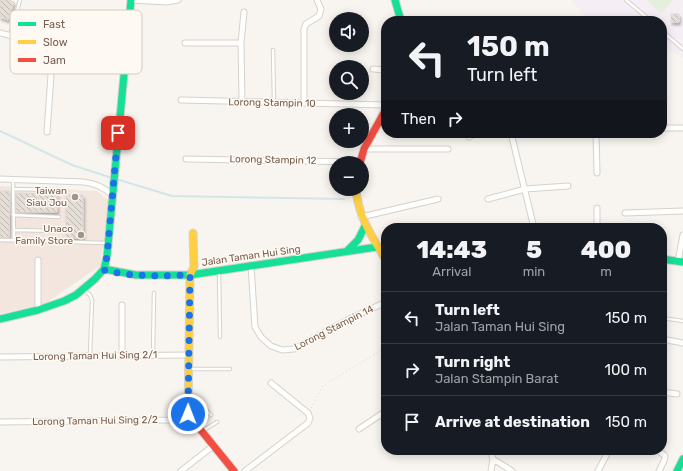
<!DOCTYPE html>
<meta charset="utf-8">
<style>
:root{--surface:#171b24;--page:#242831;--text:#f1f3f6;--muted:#9ea1a6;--line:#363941}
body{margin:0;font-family:Rubik,sans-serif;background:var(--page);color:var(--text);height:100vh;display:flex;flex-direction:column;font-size:15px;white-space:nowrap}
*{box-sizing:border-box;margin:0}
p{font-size:13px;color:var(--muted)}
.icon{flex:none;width:22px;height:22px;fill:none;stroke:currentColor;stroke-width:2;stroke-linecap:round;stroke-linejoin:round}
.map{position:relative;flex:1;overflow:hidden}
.details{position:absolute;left:381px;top:223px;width:286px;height:232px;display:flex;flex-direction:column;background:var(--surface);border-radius:16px;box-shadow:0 2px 10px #0003}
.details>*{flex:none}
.top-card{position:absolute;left:381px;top:16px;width:286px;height:122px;border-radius:16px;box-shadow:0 2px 10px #0003;background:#171b24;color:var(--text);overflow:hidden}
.fabs{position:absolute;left:329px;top:12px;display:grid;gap:8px}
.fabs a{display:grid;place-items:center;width:40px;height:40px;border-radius:50%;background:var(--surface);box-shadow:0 2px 10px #0003;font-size:20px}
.pin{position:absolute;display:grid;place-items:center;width:34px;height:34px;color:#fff;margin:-17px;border-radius:8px;box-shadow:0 2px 6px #0006}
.me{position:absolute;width:44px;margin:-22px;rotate:1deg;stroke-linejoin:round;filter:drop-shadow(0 0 3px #0008)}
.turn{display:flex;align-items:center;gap:14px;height:84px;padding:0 20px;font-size:18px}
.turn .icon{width:52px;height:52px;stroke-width:2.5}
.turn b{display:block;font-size:28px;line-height:34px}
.then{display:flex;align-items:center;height:38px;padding:0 20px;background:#0003;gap:8px;font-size:15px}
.eta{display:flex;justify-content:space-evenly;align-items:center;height:68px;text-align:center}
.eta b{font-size:24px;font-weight:800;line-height:28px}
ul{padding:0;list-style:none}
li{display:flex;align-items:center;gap:12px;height:52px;padding:0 20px;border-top:1px solid var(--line)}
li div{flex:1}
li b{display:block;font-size:15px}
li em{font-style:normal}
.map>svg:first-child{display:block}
</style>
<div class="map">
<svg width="683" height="471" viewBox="0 0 683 471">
<defs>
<pattern id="building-back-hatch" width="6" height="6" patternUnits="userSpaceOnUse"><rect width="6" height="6" fill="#e5ded7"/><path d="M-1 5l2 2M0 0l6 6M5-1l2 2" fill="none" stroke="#beb7b1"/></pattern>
<filter id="shadow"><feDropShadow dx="1.5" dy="3" stdDeviation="1" flood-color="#0004"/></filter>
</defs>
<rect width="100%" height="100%" fill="#f8f5f0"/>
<path fill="#f2e6df" d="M0,186L97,191L109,201L100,266L46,303L0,314Z"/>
<path fill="#f5eef5" d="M571,0H683V58L662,46V21H590Z"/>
<path fill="#e6efdc" d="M646,0H673L661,14Z"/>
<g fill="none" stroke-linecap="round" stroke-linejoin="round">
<path stroke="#d2e6e9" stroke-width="2" d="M0,131L72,165L112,178
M116,179L172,196L344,199"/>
</g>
<path fill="url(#building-back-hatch)" stroke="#e1d9d2" filter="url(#shadow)" d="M0,0H9L14,2L8,20L0,17Z
M671,14H679V22H671Z
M0,191H10V193L9,238L0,237Z
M16,193L57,194V212H16Z
M66,195H83V238H66Z"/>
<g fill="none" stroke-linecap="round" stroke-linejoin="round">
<defs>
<path id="lane" d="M626,0L651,21
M662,31L683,49
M10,36L20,0
M273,50L274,102
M13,180L14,240
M13,189L60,190
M13,215L59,217
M14,230L59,231
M0,240L107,243
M219,272L220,337
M84,290L90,295L92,300L90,356
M662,318L683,321
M153,354L154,293
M190,369H230
M192,418L203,410H206L211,415
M204,430L217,422"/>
<path id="street" d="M131,0L167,2L178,0
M0,33L73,52
M185,43H241
M373,69L386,70
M181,100L386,105
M242,102L241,43L244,12
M304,103V29L306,24L319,16L321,9L317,0
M662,128H683
M47,132L53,46
M511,133L534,228
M596,133L597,173
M469,137L476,133
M364,149H448
M186,159L360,162
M0,179L84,182C96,184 104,187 113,196
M488,199L525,189L568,186
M597,208V228
M625,213L683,211
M361,217L438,199
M38,260V310
M678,261L683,235
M251,266L255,327L261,337L271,346L282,350L294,349L349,319L386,302
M662,339L683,343
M122,356V305
M0,357L189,355
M662,392L677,394
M0,422L173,420L188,414
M359,429L386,411
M490,450L493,459L491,471
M645,450L659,451L665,456L664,461L659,471
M493,459L512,471
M181,471L213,446
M245,471L308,423L310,418L308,413L271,383
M598,471L609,450"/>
<path id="fast" d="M395,0L401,21
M347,251L358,240L365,226
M662,259L683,262
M104,269L136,275H190L377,247
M0,319L38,310L64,301L76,295L95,279L104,269L107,256L131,0
M677,471L683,459"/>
<path id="slow" d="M356,189C358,216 372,237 386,260
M193,233L194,267L190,275L188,414L200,429"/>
<path id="jam" d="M360,163L364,149L386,109
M200,429L234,471"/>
</defs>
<use href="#lane" stroke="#d6d1cb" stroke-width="4.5"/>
<use href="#street" stroke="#d6d1cb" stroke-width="7"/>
<use href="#fast" stroke="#d8d2cc" stroke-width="9"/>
<use href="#slow" stroke="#d8d2cc" stroke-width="9"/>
<use href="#jam" stroke="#d8d2cc" stroke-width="9"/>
<path stroke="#dbd5d0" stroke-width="1" stroke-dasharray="1 3" stroke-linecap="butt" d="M311,408L323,386L386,347"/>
<use href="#lane" stroke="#fefefd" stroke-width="2.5"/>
<use href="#street" stroke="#fefefd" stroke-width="5"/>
<use href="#fast" stroke="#16e098" stroke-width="7"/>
<use href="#slow" stroke="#ffcf43" stroke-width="7"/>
<use href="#jam" stroke="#f24e42" stroke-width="7"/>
</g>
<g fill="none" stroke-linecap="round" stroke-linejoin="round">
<path stroke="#1a73e8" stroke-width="7" stroke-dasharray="0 12.6" d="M118,133L107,256L104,270C131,277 162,276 190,275L188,414"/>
</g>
<g fill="#a59387" stroke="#fefaf3" stroke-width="1.5">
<circle cx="75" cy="197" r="4"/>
<circle cx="81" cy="235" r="4"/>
</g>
<g text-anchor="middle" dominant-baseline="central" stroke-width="3" stroke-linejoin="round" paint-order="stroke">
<g font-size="10" fill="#785e4f" stroke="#fefaf3">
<text transform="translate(272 103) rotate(1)">Lorong Stampin 10</text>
<text transform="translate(273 160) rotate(1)">Lorong Stampin 12</text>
<text transform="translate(251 256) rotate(-8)">Jalan Taman Hui Sing</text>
<text transform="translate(334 328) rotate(-27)">Lorong Stampin 14</text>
<text transform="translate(95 356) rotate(-1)">Lorong Taman Hui Sing 2/1</text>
<text transform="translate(95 421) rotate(-1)">Lorong Taman Hui Sing 2/2</text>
</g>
<g font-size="10" fill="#785e4f" stroke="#fefaf3" text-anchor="end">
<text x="67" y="191">Taiwan<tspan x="67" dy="12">Siau Jou</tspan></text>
<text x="73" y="229">Unaco<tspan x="73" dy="12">Family Store</tspan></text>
</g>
</g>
<rect x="10" y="10" width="132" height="64" rx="6" fill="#fefaf3" stroke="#d6cbc2" stroke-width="1"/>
<rect x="18" y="22" width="18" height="4" fill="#16e098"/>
<rect x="18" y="40" width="18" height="4" fill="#ffcf43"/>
<rect x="18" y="58" width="18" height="4" fill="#f24e42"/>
<g font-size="11" fill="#785e4f">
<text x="43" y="28">Fast</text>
<text x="43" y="46">Slow</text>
<text x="43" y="64">Jam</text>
</g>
</svg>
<div class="fabs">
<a><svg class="icon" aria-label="sound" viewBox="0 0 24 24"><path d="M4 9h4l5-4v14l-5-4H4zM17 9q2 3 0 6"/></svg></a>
<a><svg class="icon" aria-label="search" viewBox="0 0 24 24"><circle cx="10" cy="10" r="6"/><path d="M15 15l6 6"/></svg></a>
<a>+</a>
<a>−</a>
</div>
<div class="pin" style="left:118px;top:133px;background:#d93025"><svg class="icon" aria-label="arrive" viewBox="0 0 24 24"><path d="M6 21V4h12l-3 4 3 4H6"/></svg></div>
<svg class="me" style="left:188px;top:414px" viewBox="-20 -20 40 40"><circle r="17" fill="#1a73e8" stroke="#fff" stroke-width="3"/><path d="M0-11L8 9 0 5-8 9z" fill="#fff"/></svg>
<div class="top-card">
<div class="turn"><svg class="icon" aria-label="left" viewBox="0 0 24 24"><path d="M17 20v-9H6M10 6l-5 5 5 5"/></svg><div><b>150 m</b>Turn left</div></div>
<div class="then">Then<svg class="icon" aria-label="right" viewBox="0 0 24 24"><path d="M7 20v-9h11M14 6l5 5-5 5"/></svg></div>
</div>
<section class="details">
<div class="eta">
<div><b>14:43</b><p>Arrival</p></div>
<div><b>5</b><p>min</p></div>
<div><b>400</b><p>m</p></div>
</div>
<ul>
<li><svg class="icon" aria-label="left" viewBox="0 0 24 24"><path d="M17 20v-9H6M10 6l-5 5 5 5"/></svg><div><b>Turn left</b><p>Jalan Taman Hui Sing</p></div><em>150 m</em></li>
<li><svg class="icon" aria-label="right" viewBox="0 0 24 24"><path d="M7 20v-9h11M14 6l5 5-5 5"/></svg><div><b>Turn right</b><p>Jalan Stampin Barat</p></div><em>100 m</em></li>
<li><svg class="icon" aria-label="arrive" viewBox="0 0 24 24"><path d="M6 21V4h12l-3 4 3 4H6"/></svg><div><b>Arrive at destination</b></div><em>150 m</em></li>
</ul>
</section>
</div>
